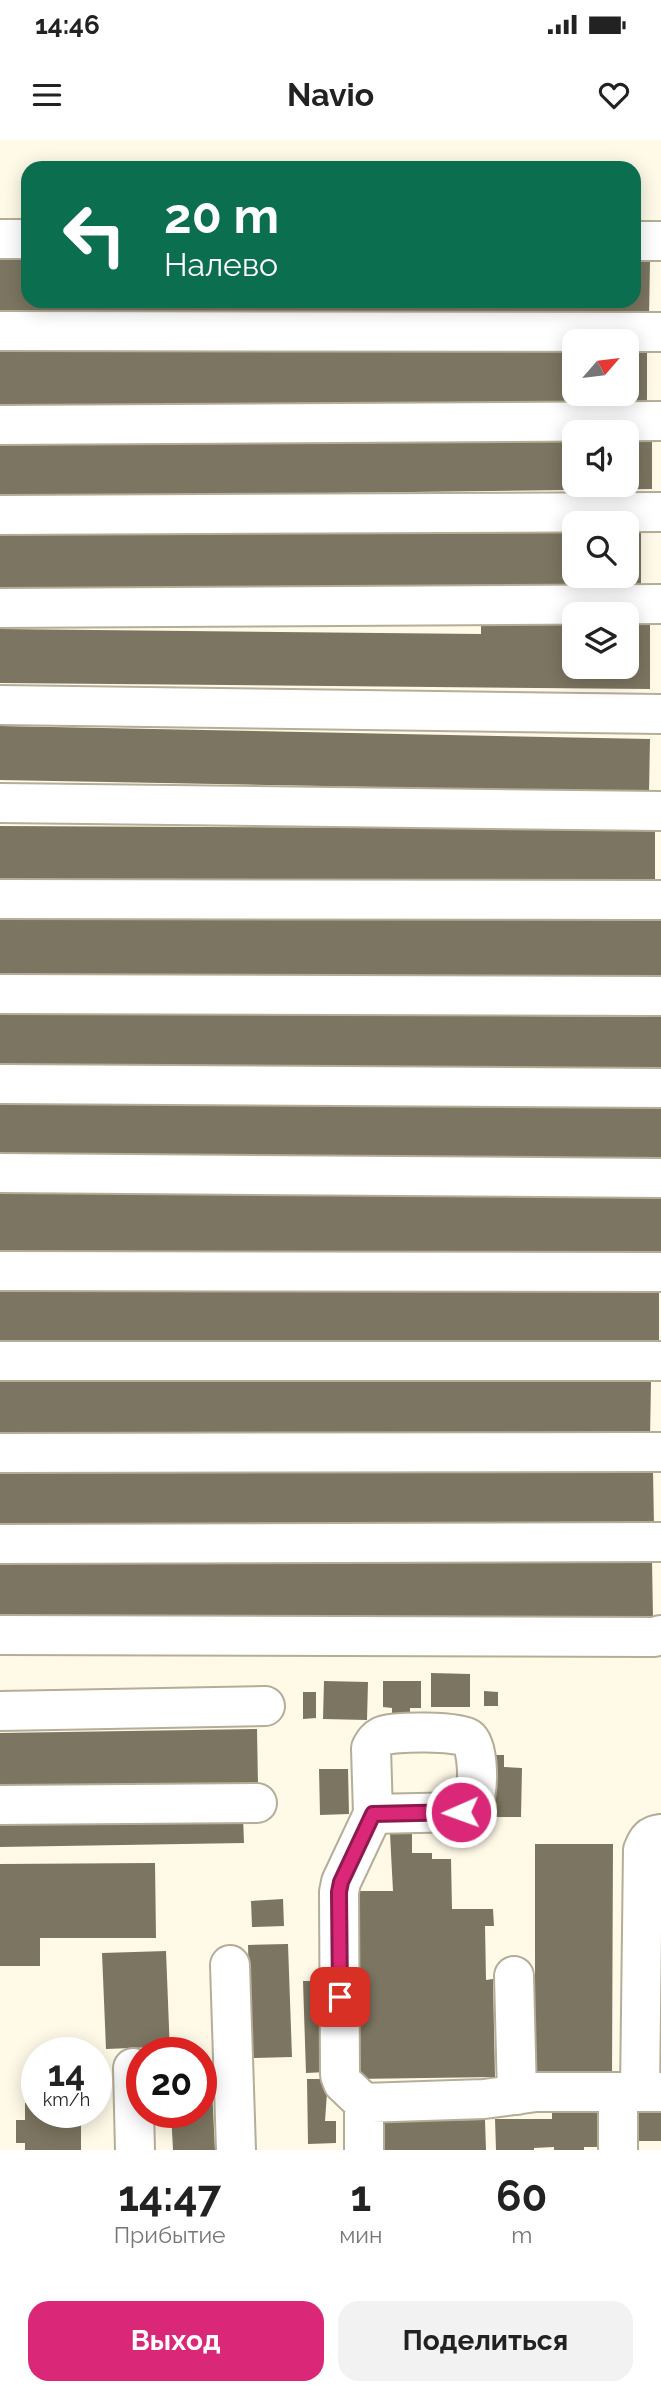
<!DOCTYPE html>
<html lang="ru">
<meta charset="utf-8">
<style>
:root{--surface:#fff;--page:#f2f2f2;--text:#222;--muted:#767676;--accent:#db2777}
body{margin:0;font-family:Raleway,sans-serif;background:var(--page);color:var(--text);height:100vh;display:flex;flex-direction:column;font-size:26px;white-space:nowrap}
*{box-sizing:border-box;margin:0}
p{font-size:23px;color:var(--muted)}
.icon{flex:none;width:38px;height:38px;fill:none;stroke:currentColor;stroke-width:2;stroke-linecap:round;stroke-linejoin:round}
.map{position:relative;height:2010px;overflow:hidden}
.details{display:flex;flex-direction:column;background:var(--surface);flex:1}
.details>*{flex:none}
.top-card{position:absolute;left:21px;top:21px;width:620px;height:147px;border-radius:21px;box-shadow:0 4px 18px #0003;background:#0b6e4f;color:#fff;overflow:hidden}
.needle{width:46px;rotate:62deg}
.fabs{position:absolute;left:562px;top:189px;display:grid;gap:14px}
.fabs a{display:grid;place-items:center;width:77px;height:77px;border-radius:14px;background:var(--surface);box-shadow:0 4px 18px #0003;font-size:35px}
.speed{position:absolute;left:21px;top:1897px;display:flex;gap:14px;font-size:35px;font-weight:700;text-align:center}
.speed>*{display:grid;place-content:center;width:91px;height:91px;border-radius:50%;background:var(--surface);box-shadow:0 4px 18px #0003;line-height:1}
.speed small{font-size:18px;font-weight:400}
.speed .limit{border:10px solid #d22;background:#fff;color:#111}
.pin{position:absolute;display:grid;place-items:center;width:60px;height:60px;color:#fff;margin:-30px;border-radius:14px;box-shadow:0 4px 10px #0006}
.me{position:absolute;width:77px;margin:-38px;rotate:268deg;stroke-linejoin:round;filter:drop-shadow(0 0 5px #0008)}
.turn{display:flex;align-items:center;gap:24px;height:147px;padding:0 28px;font-size:32px}
.turn .icon{width:91px;height:91px;stroke-width:2.5}
.turn b{display:block;font-size:49px;line-height:60px}
.eta{display:flex;justify-content:space-evenly;align-items:center;height:119px;text-align:center}
.eta b{font-size:42px;font-weight:700;line-height:49px}
.button{display:flex;gap:14px;margin-top:auto;padding:14px 28px}
.button a{flex:1;height:80px;border-radius:21px;background:var(--accent);color:#fff;font-size:28px;font-weight:700;line-height:80px;text-align:center}
.button a+a{background:var(--page);color:var(--text)}
.status{display:flex;justify-content:space-between;align-items:center;height:49px;padding:0 35px;background:var(--surface);direction:ltr}
.status svg{height:19px;fill:currentColor}
header{display:flex;justify-content:space-between;align-items:center;height:91px;padding:0 28px;background:var(--surface);font-size:32px;font-weight:700}
.map>svg:first-child{display:block}
</style>
<div class="status"><b>14:46</b><svg viewBox="0 0 49 12"><path d="M0 12V9h3v3zM5 12V6h3v6zM10 12V3h3v9zM15 12V0h3v12zM26 1h20v11H26zM47 4h2v5h-2z"/></svg></div>
<header><svg class="icon" aria-label="menu" viewBox="0 0 24 24"><path d="M4 6h16M4 12h16M4 18h16"/></svg>Navio<svg class="icon" aria-label="heart" viewBox="0 0 24 24"><path d="M12 20l-8-8c-3-5 5-10 8-4 3-6 11-1 8 4z"/></svg></header>
<div class="map">
<svg width="661" height="2010" viewBox="0 0 661 2010">
<rect width="100%" height="100%" fill="#fff9e7"/>
<path fill="#7c7561" d="M0,118H28V161H634V120H650L649,178L0,176Z
M0,206L574,207V254H626V207H647V267L0,266Z
M626,296H652V349L0,357V304L574,297V345H626Z
M626,391H641V448L0,452V395L574,392V436H626Z
M481,483H574V527H626V484H650V549L0,543V489L481,494Z
M0,586L650,599L649,652L0,640Z
M0,686L655,689V742L0,739Z
M0,778L661,779V837L0,836Z
M0,873L661,877V932L0,927Z
M0,959L661,965V1022L0,1017Z
M0,1053L661,1057V1118L0,1114Z
M0,1150L659,1151V1205L0,1204Z
M0,1237L651,1241L650,1298L0,1294Z
M0,1330L653,1331L654,1386L0,1385Z
M652,1421L653,1478L0,1479V1422Z
M431,1533L470,1534V1567H431Z
M324,1541L368,1542L367,1580L323,1579Z
M383,1541H421V1568H410V1577H392V1568L383,1567Z
M484,1551L498,1552V1566H484Z
M303,1552H316V1578L303,1579Z
M257,1589L258,1645L0,1648V1593Z
M493,1615H504V1627L522,1628L521,1677H492Z
M319,1629H348L349,1674L320,1675Z
M243,1676L244,1703L0,1707V1681Z
M390,1694H412V1713H432V1719H451L452,1769H493L494,1786H485L486,1840L493,1839L495,1937L354,1939L351,1751H393Z
M535,1704H613L612,1936H535Z
M155,1723L156,1798H40V1826H0V1724Z
M283,1759L284,1786L252,1787L251,1761Z
M288,1804L292,1917L251,1918L248,1805Z
M166,1811L170,1913H157V1907L106,1909L102,1813Z
M303,1841H324L327,1932L306,1933Z
M211,1928L215,2010H173L171,1972H201V1929Z
M307,1939H328L325,1981H336V2003L308,2004Z
M25,1963H37V1972H81V2010H25V2003H16V1980H25Z
M661,1964V2001H632V1965Z
M605,1967L606,2007H584V2010H554V2007L534,2008V2010H496L495,1979H552V1968Z
M386,1978H401L400,1981L485,1980L486,2010H381V1982H386Z"/>
<g fill="none" stroke-linecap="round" stroke-linejoin="round">
<defs>
<path id="minor" d="M0,99H28
M634,101H661
M0,191L661,192
M0,285L661,281
M0,375L661,372
M0,468L661,464
M0,565L661,574
M0,663L661,671
M0,759L661,760
M0,854L661,856
M0,944L661,948
M0,1033L661,1038
M0,1131L661,1132
M0,1221H661
M0,1313L661,1312
M0,1404L661,1402
M0,1495L654,1497L661,1495
M0,1571L265,1566
M0,1665L257,1663
M230,1825L236,2010
M514,1836L517,1955
M133,1928L135,2010
M618,1952V2010
M640,1952L643,1710C647,1700 650,1695 661,1694
M364,1963L484,1959L536,1952H661
M364,2010V1963L343,1943L340,1935L339,1752L341,1742L373,1674L371,1608C374,1603 376,1599 382,1596C393,1591 459,1591 468,1598C479,1606 479,1650 473,1661C471,1667 467,1669 462,1672L373,1674"/>
</defs>
<use href="#minor" stroke="#b4ad98" stroke-width="42"/>
<use href="#minor" stroke="#fff" stroke-width="38"/>
</g>
<g fill="none" stroke-linecap="round" stroke-linejoin="round">
<defs>
<path id="route" d="M340,1857L339,1752L341,1742L373,1674L461,1672"/>
</defs>
<use href="#route" stroke="#8e194d" stroke-width="18"/>
<use href="#route" stroke="#db2777" stroke-width="12"/>
</g>
</svg>
<div class="fabs">
<a><svg class="needle" viewBox="-14 -14 28 28"><path d="M0-13l5 13h-10z" fill="#e53935"/><path d="M0 13l5-13h-10z" fill="#767676"/></svg></a>
<a><svg class="icon" aria-label="sound" viewBox="0 0 24 24"><path d="M4 9h4l5-4v14l-5-4H4zM17 9q2 3 0 6"/></svg></a>
<a><svg class="icon" aria-label="search" viewBox="0 0 24 24"><circle cx="10" cy="10" r="6"/><path d="M15 15l6 6"/></svg></a>
<a><svg class="icon" aria-label="layers" viewBox="0 0 24 24"><path d="M12 4l9 5-9 5-9-5zM3 14l9 5 9-5"/></svg></a>
</div>
<div class="speed"><div>14<small>km/h</small></div><div class="limit">20</div></div>
<div class="pin" style="left:340px;top:1857px;background:#d93025"><svg class="icon" aria-label="arrive" viewBox="0 0 24 24"><path d="M6 21V4h12l-3 4 3 4H6"/></svg></div>
<svg class="me" style="left:461px;top:1672px" viewBox="-20 -20 40 40"><circle r="17" fill="#db2777" stroke="#fff" stroke-width="3"/><path d="M0-11L8 9 0 5-8 9z" fill="#fff"/></svg>
<div class="top-card">
<div class="turn"><svg class="icon" aria-label="left" viewBox="0 0 24 24"><path d="M17 20v-9H6M10 6l-5 5 5 5"/></svg><div><b>20 m</b>Налево</div></div>
</div>
</div>
<section class="details">
<div class="eta">
<div><b>14:47</b><p>Прибытие</p></div>
<div><b>1</b><p>мин</p></div>
<div><b>60</b><p>m</p></div>
</div>
<div class="button"><a>Выход</a><a>Поделиться</a></div>
</section>
